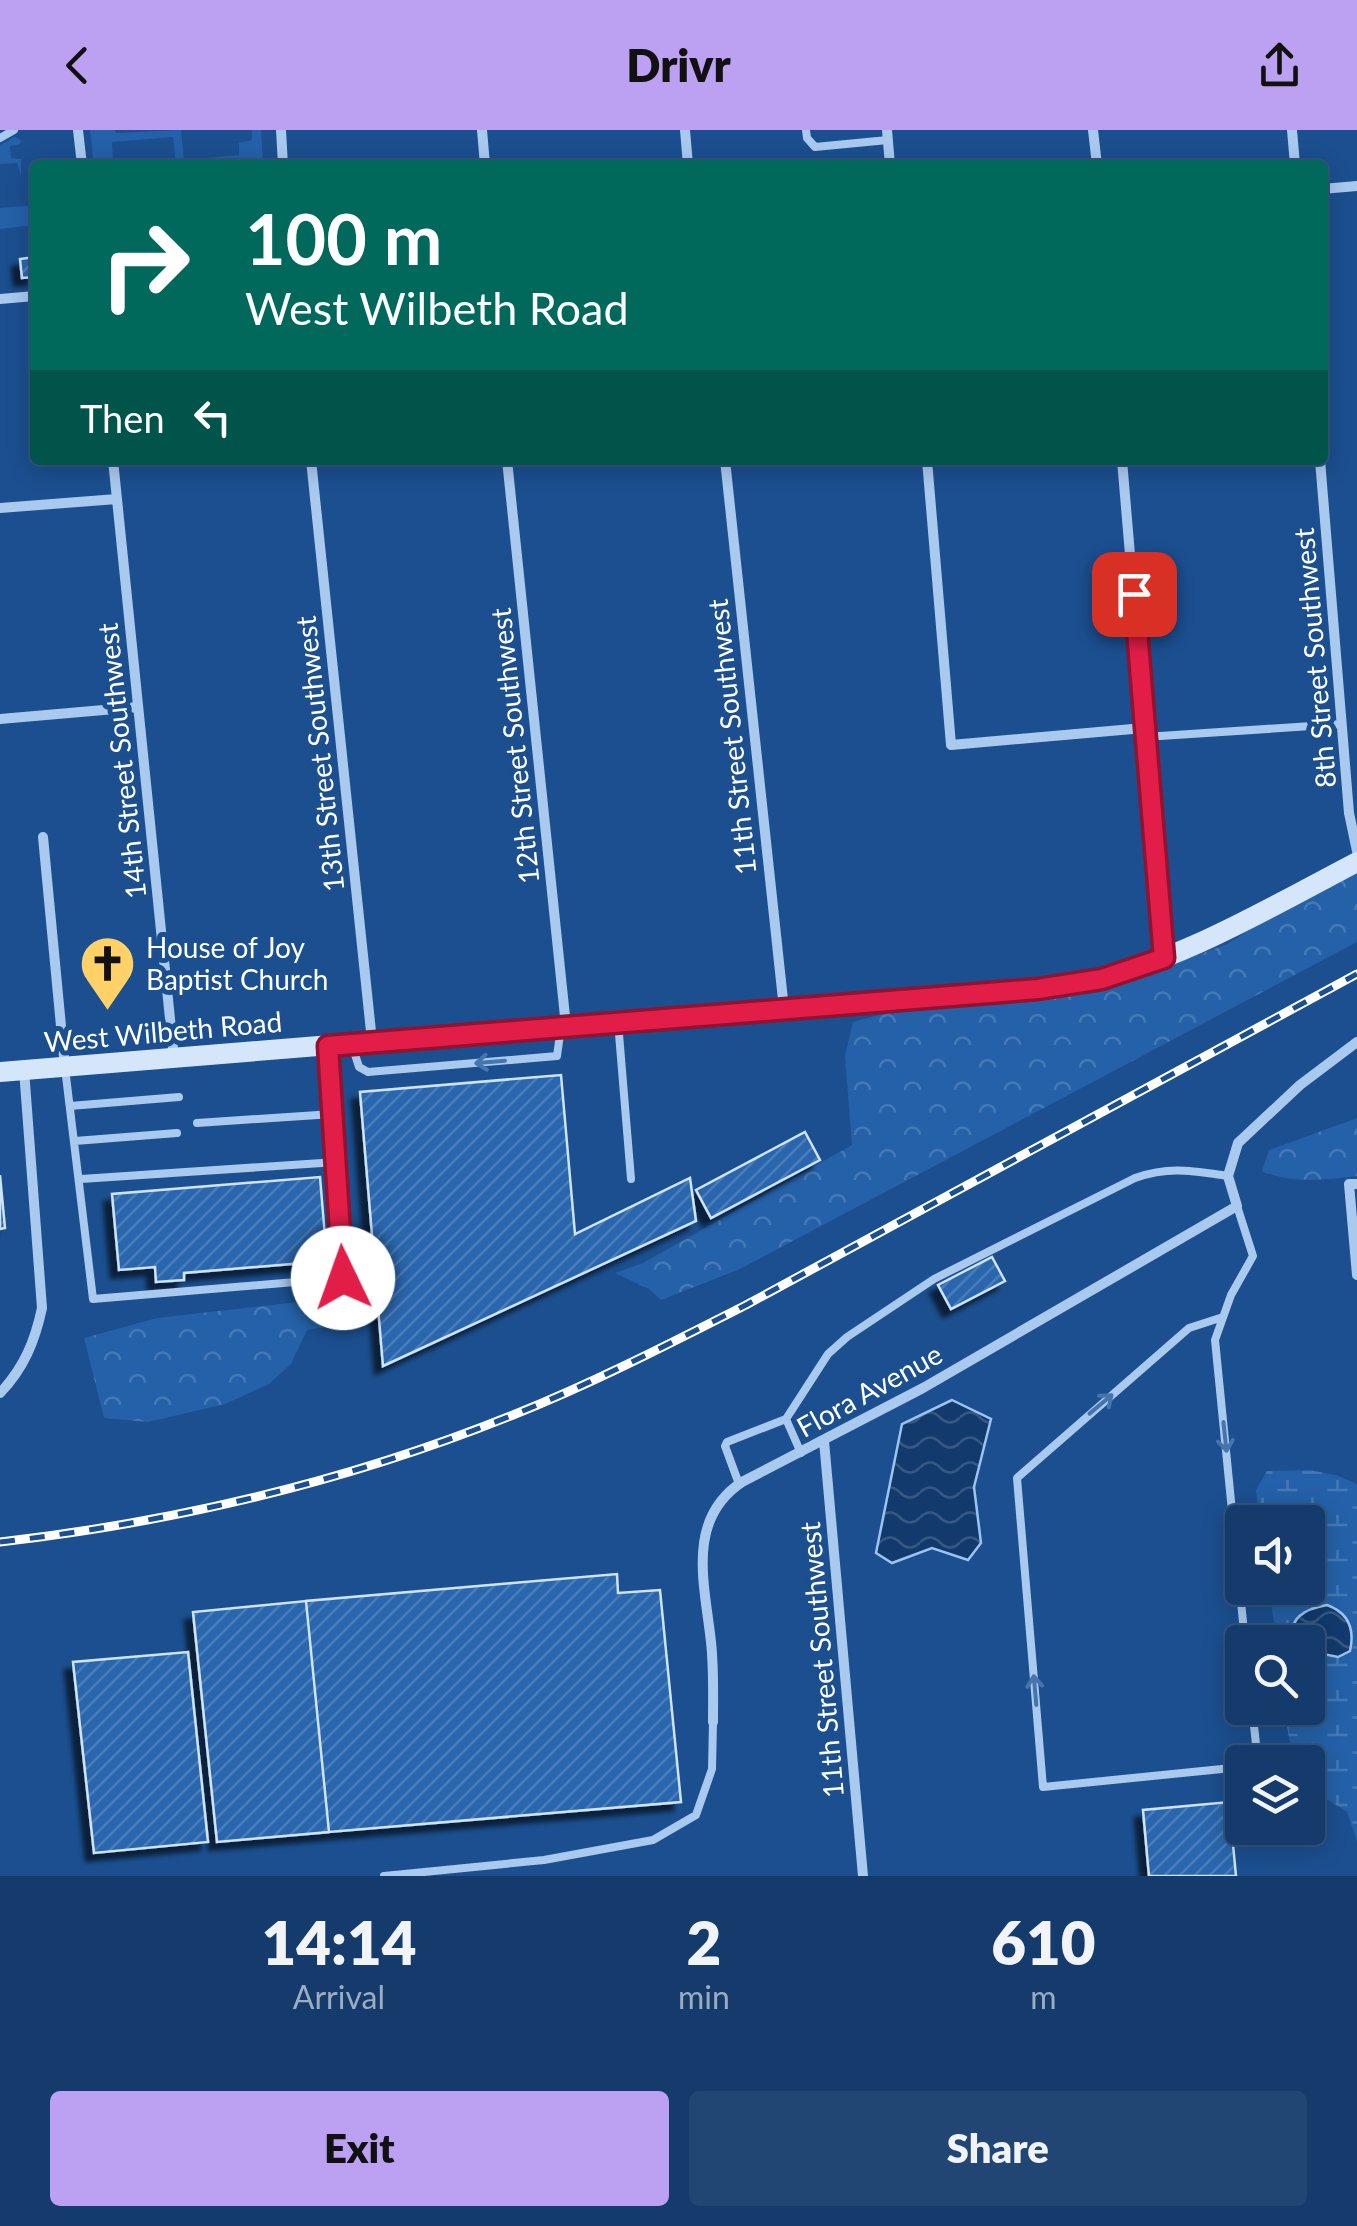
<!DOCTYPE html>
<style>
:root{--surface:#143b6b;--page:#214673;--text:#f1f3f6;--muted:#9dadc1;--line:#33557e;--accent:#bca0f2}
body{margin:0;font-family:Lato,sans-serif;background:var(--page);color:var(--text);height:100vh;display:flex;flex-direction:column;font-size:38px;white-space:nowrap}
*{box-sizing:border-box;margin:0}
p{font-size:32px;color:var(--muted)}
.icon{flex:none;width:55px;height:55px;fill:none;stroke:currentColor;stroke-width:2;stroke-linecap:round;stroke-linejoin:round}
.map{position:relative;height:1746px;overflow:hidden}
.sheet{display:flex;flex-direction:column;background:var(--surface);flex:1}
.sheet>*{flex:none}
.guide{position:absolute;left:30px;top:30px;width:1298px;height:305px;border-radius:10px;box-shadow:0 5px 25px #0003,0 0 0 2px var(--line);background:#00695c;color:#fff;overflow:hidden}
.controls{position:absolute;left:1225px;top:1375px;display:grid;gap:20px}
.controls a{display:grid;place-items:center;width:100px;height:100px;border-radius:10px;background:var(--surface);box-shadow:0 5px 25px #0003,0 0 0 2px var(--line);font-size:50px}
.pin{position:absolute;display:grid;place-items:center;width:85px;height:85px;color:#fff;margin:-42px;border-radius:20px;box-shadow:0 5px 15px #0006}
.me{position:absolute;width:110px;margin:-55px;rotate:357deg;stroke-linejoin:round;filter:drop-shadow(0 0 8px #0008)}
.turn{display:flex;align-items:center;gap:35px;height:210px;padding:0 50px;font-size:45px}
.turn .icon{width:130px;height:130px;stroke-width:2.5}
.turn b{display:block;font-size:70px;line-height:85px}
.then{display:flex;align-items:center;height:95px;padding:0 50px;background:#0003;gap:20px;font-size:38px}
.eta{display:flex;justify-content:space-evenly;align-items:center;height:170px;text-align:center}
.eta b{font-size:60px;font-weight:800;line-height:70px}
.cta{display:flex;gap:20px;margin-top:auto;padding:20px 50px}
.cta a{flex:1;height:115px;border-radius:10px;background:var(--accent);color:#111;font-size:40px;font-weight:800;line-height:115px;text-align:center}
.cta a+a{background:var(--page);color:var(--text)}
header{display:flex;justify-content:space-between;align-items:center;height:130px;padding:0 50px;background:var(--accent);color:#111;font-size:45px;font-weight:800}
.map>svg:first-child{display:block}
</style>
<header><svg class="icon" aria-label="back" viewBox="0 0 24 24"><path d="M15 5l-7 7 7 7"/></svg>Drivr<svg class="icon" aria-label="share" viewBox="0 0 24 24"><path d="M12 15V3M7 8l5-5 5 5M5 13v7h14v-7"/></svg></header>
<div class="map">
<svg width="1357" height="1746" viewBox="0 0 1357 1746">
<defs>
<pattern id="forest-crowns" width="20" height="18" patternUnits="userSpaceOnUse" patternTransform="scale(2.5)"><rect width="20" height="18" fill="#2461a8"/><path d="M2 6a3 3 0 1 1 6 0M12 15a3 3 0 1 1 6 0" fill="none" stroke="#4579b5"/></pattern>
<pattern id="wetland-marsh" width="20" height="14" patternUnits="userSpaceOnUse" patternTransform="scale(2.5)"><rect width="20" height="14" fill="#2461a8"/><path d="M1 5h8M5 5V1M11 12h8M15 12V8" fill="none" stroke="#4579b5"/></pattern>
<pattern id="water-waves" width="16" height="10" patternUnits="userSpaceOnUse" patternTransform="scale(2.5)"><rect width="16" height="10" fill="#123a6d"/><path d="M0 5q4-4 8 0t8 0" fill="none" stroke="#365883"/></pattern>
<pattern id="building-hatch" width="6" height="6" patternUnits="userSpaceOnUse" patternTransform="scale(2.5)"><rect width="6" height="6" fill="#2a66ad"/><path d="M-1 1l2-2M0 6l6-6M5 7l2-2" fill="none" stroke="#4a7db9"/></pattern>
<filter id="shadow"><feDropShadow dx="-8" dy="8" stdDeviation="2.5" flood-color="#0009"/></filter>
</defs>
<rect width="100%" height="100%" fill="#1b4f8f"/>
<path fill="#2461a8" d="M90,0H115L116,3L181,0L184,30L239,25V13L252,10V0H261L263,32L176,35L173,7L112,12L113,34L94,35Z
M15,7L22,11L18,15L10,16L11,28L21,29V46L17,33L0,34V15Z
M35,75V95L0,99V78Z"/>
<path fill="url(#forest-crowns)" d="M1357,739V812L740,1139L661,1170L649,1159L615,1143L643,1133L852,1015L845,926L853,892L879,885L1048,864L1157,840L1227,814L1281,780Z
M1357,988V1046C1323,1050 1293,1054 1262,1041L1269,1020Z
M343,1167L363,1175L352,1193L307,1200L291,1234L269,1254L225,1274L148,1292L104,1288L84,1208L157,1188Z"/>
<path fill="url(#wetland-marsh)" d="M1309,1340L1336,1345L1357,1354V1711L1347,1682L1308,1657V1632H1293L1284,1578H1308V1512H1277L1269,1458H1308V1392H1260L1256,1360L1267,1341Z"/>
<path fill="url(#water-waves)" stroke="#9cc4f0" stroke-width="2.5" d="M952,1270L991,1289L974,1357L981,1413L968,1430L932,1418L892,1433L876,1423L902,1294Z
M1327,1475C1349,1483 1355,1499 1350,1521L1338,1527L1308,1521V1512H1293C1288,1488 1304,1479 1327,1475Z"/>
<path fill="url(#building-hatch)" stroke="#cfe3fa" stroke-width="2.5" filter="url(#shadow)" d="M35,127V147L22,148L20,129Z
M561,945L575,1104L690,1048L696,1091L383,1236L360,962Z
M805,1002L820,1030L711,1088L696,1060Z
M0,1045L5,1098L0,1099Z
M320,1047L327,1131L184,1143V1150L156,1152L155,1137L119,1140L112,1064Z
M992,1127L1005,1151L951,1179L938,1155Z
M617,1444L618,1463L660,1460L681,1672L329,1702L306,1471Z
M306,1471L329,1702L217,1712L193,1482Z
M188,1522L208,1712L94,1723L73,1532Z
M1229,1672L1236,1746H1149L1143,1680Z"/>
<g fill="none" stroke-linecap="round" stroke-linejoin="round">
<path stroke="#a9c9ee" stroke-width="8" d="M806,0L807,8L815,17L888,10
M0,8L14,0
M1145,607L1342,594
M618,892L631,1049
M352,915L359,937L368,942L557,926L561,897
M65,938L93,1169L343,1148L328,917
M70,976L179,967
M197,993L333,984
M75,1011L177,1003
M81,1049L337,1032
M1237,1076L1253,1126L1231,1165L1215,1210L1245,1512
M1223,1187L1189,1198L1017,1348L1043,1657L1242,1637
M786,1289L828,1224L847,1207L934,1149L1135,1048C1170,1036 1192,1041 1228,1046
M739,1354L725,1316L727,1312L786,1289L801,1323
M1252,1578L1258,1632
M384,1746L544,1730L653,1710L696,1685L712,1639L713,1592"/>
<path stroke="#a9c9ee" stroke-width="10" d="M78,0L82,35
M281,0L283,35
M482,0L485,35
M685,0L688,35
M887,0L890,35
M1093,0L1097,35
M1292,0L1295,35
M1322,59L1357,56
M0,169L35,166
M113,330L174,928
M311,330L372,911
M507,330L566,896
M725,330L784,879
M927,330L951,615L1144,598
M1122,330L1164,827
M1320,330L1349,683L1357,721
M0,378L117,369
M0,589L138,577
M43,707L65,938
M1357,1054H1349L1357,1145
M0,1263C24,1238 35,1211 42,1178L24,940
M824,1311L863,1746
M713,1592C713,1565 714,1539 711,1512C705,1455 685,1390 742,1352L923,1258L1237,1076L1228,1046L1238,1013L1300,955L1357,912"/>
<path stroke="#d6e6fa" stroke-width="20" d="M0,942L1078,854C1178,833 1267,779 1357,732"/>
<defs>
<path id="rail" d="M0,1412C175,1392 349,1351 513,1285C593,1253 669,1214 746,1175L1357,844"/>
</defs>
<use href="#rail" stroke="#fff" stroke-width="9"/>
<use href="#rail" stroke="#1b4f8f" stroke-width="5" stroke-dasharray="15" stroke-linecap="butt"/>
</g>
<defs><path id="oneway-shaft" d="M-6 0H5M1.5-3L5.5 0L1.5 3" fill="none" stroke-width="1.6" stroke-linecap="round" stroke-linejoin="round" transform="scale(2.5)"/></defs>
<g stroke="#4674ac">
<use href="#oneway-shaft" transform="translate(490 932) rotate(175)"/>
<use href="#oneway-shaft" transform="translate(1101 1274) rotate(-40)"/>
<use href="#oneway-shaft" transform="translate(1225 1307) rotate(84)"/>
<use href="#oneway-shaft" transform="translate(1035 1560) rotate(-95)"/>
</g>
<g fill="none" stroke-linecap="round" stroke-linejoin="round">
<defs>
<path id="route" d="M343,1148L328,916L1038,859L1102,849L1164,828L1134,464"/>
</defs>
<use href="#route" stroke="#92132f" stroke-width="25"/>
<use href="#route" stroke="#e11d48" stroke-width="18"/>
</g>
<defs>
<symbol id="church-pin" viewBox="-11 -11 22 30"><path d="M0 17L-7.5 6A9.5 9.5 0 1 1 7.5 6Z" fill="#ffd166" stroke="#1b4f8f"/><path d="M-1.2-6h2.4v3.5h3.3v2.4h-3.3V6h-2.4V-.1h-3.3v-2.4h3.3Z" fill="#111"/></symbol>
</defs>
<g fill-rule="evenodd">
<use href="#church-pin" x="76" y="802" width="63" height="86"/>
</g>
<g text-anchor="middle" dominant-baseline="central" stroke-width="10" stroke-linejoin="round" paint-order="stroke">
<g font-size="28" fill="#fff" stroke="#1b4f8f">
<text transform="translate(1314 528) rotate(-95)">8th Street Southwest</text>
<text transform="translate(731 607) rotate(-96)">11th Street Southwest</text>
<text transform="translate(514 616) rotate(-96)">12th Street Southwest</text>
<text transform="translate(319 624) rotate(-96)">13th Street Southwest</text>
<text transform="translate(121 631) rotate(-96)">14th Street Southwest</text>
<text transform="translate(163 901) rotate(-5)">West Wilbeth Road</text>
<text transform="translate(869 1260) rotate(-29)">Flora Avenue</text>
<text transform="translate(821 1530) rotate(-95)">11th Street Southwest</text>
</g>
<g font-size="28" fill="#fff" stroke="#1b4f8f" text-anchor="start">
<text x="146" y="817">House of Joy<tspan x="146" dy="32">Baptist Church</tspan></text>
</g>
</g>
</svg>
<div class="controls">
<a><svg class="icon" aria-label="sound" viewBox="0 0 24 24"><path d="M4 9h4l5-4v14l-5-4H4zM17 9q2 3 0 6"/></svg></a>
<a><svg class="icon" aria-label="search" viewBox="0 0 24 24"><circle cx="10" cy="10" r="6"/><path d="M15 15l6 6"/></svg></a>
<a><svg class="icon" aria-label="layers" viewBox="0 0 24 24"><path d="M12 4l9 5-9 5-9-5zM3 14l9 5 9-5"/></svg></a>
</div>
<div class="pin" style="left:1134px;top:464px;background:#d93025"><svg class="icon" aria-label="arrive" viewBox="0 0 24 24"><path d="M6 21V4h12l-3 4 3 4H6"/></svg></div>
<svg class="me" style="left:343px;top:1148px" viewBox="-20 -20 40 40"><circle r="19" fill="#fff"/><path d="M0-13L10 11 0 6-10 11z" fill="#e11d48"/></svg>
<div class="guide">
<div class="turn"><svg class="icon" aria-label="right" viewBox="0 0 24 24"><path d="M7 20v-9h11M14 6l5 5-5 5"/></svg><div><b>100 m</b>West Wilbeth Road</div></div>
<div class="then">Then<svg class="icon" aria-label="left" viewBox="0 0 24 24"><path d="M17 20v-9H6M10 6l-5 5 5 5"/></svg></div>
</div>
</div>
<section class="sheet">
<div class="eta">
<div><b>14:14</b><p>Arrival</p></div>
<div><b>2</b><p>min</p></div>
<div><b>610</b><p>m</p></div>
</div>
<div class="cta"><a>Exit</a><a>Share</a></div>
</section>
